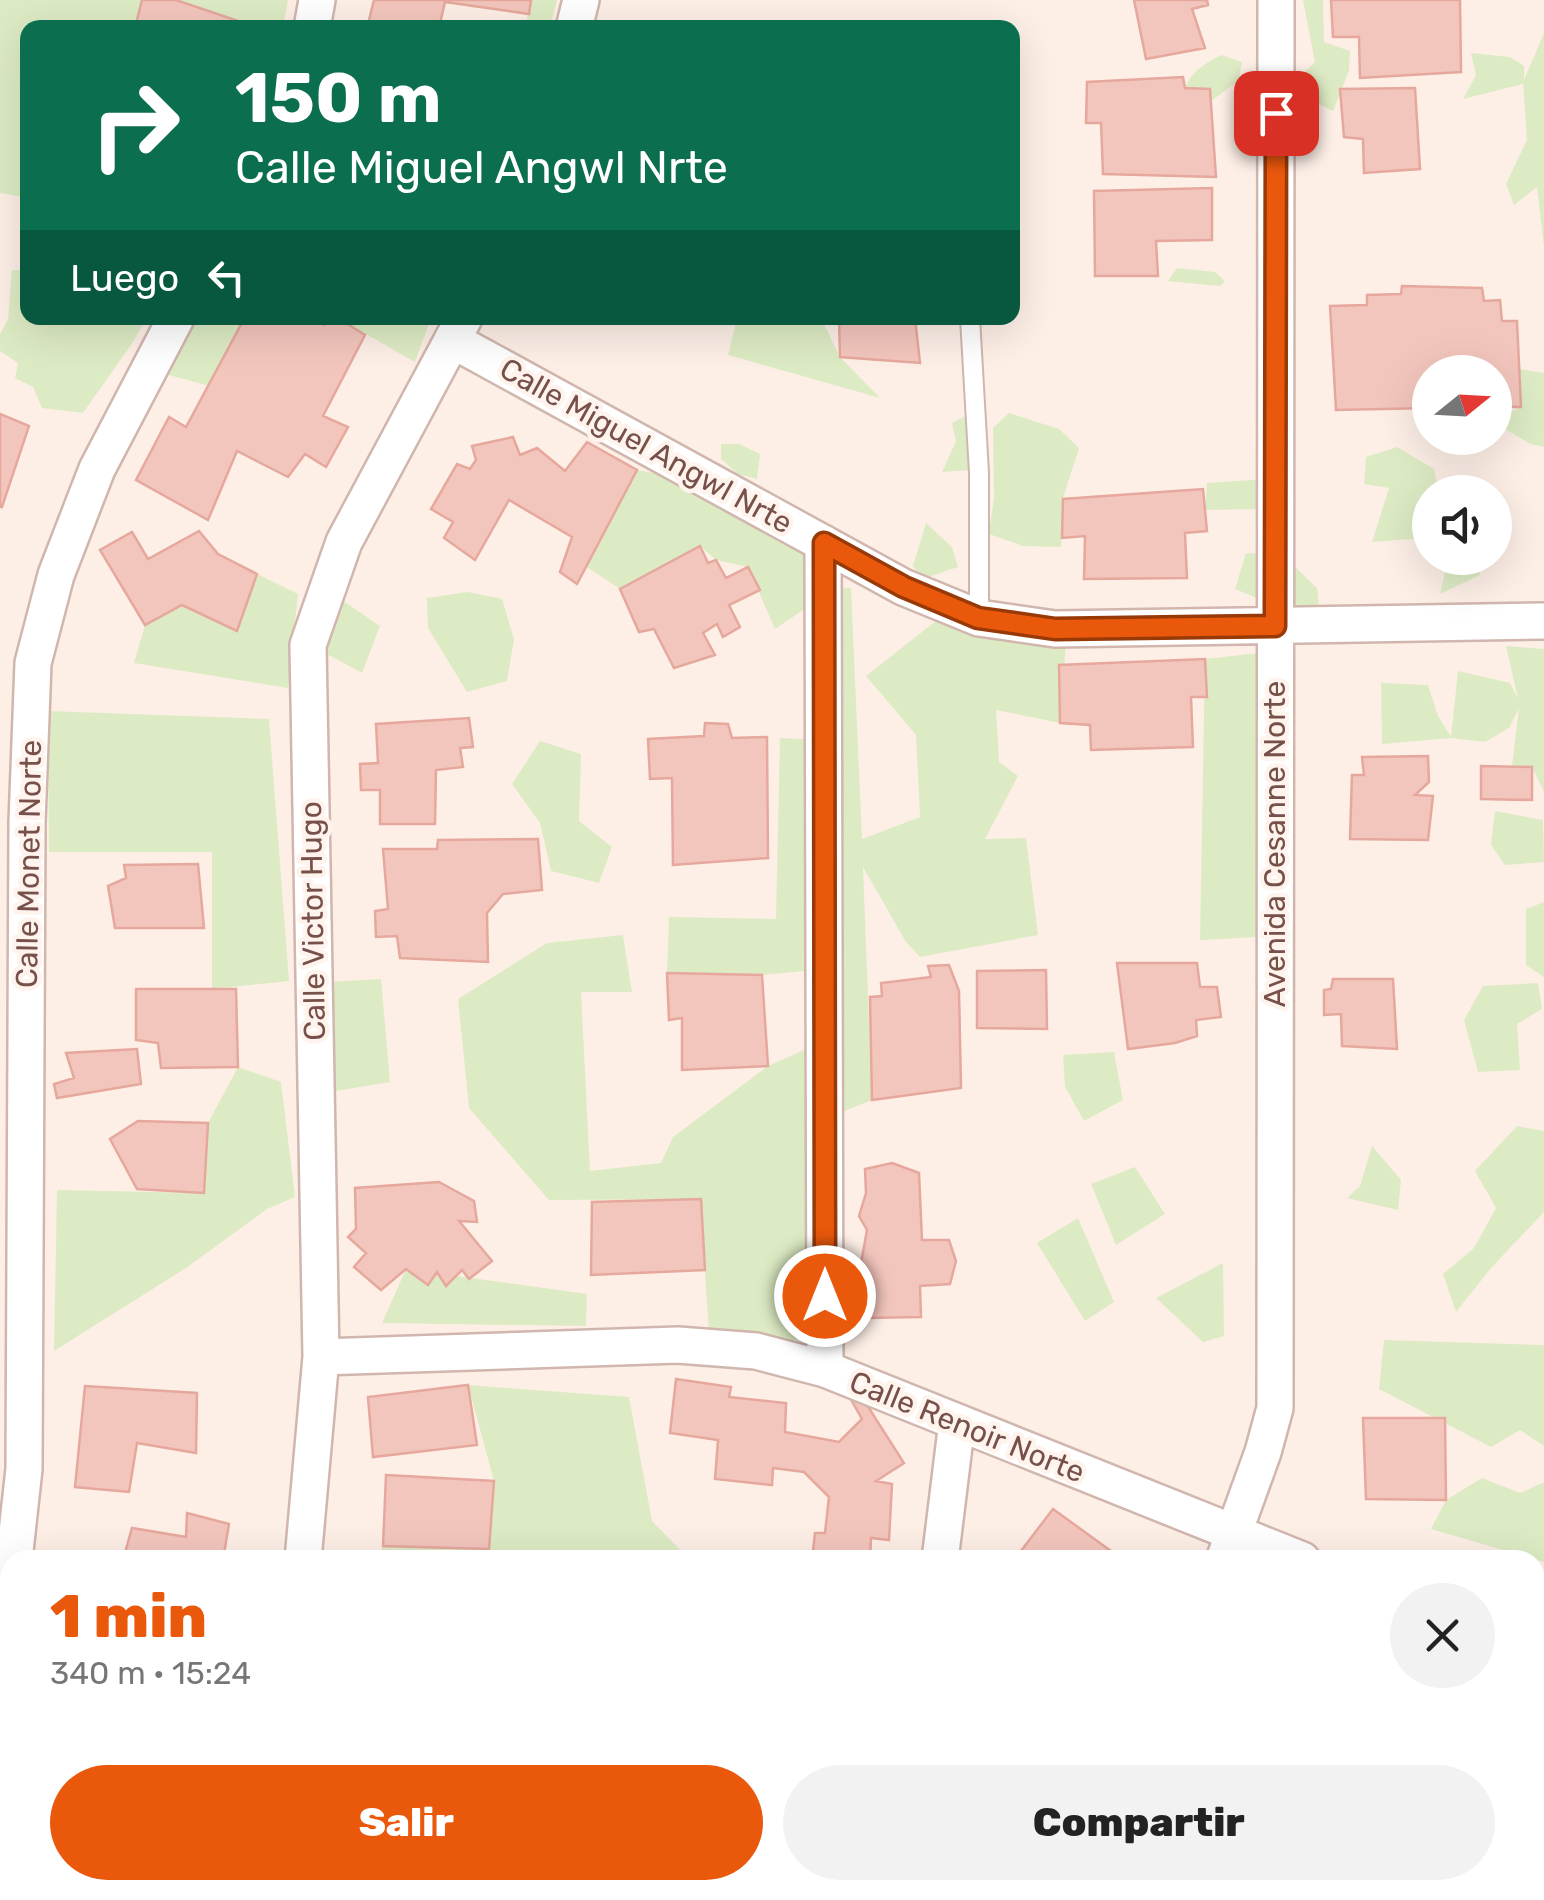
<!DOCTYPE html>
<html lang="es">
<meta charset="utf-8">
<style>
:root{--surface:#fff;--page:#f2f2f2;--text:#222;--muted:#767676;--accent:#ea580c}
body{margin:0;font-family:Rubik,sans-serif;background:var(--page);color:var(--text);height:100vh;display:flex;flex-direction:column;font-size:38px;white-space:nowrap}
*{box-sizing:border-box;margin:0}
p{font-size:32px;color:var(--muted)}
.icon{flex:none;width:55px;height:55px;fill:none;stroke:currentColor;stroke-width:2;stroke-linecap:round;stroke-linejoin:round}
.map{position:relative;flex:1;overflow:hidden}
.sheet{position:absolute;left:0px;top:1550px;width:1545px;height:350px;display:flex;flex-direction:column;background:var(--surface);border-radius:30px 30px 0 0;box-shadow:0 10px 40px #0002}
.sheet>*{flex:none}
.top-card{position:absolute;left:20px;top:20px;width:1000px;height:305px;border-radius:20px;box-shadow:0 10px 40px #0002;background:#0b6e4f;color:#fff;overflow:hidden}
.needle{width:65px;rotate:72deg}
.tools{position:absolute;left:1412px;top:355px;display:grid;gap:20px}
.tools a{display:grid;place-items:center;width:100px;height:100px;border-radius:50%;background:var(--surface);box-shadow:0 10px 40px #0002;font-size:50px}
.pin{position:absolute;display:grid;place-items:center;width:85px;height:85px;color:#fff;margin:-42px;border-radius:20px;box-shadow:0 5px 15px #0006}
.me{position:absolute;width:110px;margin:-55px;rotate:0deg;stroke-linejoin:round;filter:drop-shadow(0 0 8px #0008)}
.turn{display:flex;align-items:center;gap:35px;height:210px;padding:0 50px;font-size:45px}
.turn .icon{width:130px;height:130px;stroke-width:2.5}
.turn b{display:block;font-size:70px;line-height:85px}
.then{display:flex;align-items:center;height:95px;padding:0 50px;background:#0003;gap:20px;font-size:38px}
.round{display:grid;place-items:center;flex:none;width:105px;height:105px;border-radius:52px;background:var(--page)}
.overview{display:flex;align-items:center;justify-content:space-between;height:170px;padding:0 50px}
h1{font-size:60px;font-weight:800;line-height:75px;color:var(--accent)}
.cta{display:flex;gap:20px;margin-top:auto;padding:20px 50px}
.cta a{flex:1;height:115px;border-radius:60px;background:var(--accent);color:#fff;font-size:40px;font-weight:800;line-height:115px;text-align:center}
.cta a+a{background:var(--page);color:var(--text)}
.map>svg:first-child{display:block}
</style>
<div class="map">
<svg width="1544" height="1900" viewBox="0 0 1544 1900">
<rect width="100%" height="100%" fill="#fdefe6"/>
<path fill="#ddebc4" d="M0,0H142L135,27L28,28L27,198L0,193Z
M176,0H288L283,26L256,27Z
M531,0H557L550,27L525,28Z
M1303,0H1323L1324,42L1350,51L1349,71L1333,111L1287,88L1315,62Z
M1544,33V247L1537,187L1514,205L1506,184L1527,140L1523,84L1463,99L1476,75L1471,53L1510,57L1524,66V80Z
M1221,55L1242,62L1239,80L1210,102L1185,88C1191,72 1205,63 1221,55Z
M1177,268L1215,272L1225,281L1220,286L1168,281Z
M12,270H27L28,318H146L133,342L83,413L42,408L33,387L15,378L18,363L0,351V334L8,319Z
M185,318H246L209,386L158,372Z
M338,318H431L415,362Z
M737,318H821L840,357L880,398L728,355Z
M1519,369L1544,373V447L1530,444L1495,423V419L1521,407Z
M973,412V470L942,472L956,441L952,423Z
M1009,413L1059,429L1079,448L1063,498L1061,547L1023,546L989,534L994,497L993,428Z
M721,444H739L760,454L757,479L738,474L721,459Z
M1397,447L1434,469L1439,492H1430V522L1425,538L1372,542L1389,488L1364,484L1366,457Z
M637,470L676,477L804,545L821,598L775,629L748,567L716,560L700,546L620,589L587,567Z
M1268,479L1265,509L1205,510L1207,483Z
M926,523L952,547L958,567L922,579L913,566Z
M1246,553L1270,554L1269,594L1257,598L1235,589Z
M1285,557L1317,588L1320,616L1276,624Z
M1448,558H1477L1480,575L1440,594Z
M257,574L298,594L288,688L134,663L145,625L182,605L237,630Z
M825,587L851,588L862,839L920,817L916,735L866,676L941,617L1067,629L1060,723L996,710L999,762L1018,776L985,839L1026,838L1038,935L920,957L906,942L863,867L872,1100L837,1114Z
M468,592L502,599L514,639L507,681L467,692L428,628L427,598Z
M339,598L380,626L362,673L314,647Z
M1506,646L1544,649V792L1532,767L1512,766L1519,708L1509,728L1485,742L1451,738L1382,744L1381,683L1428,685L1438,716L1451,737L1458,671L1510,683L1518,699Z
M1259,653L1258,937L1200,940L1205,659Z
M48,711L269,719L289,981L212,989V852H49Z
M780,738L820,740L814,970L762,975L667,973L669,917L776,919Z
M540,741L581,754L579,821L612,847L599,883L551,871L540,823L512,784Z
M1495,811L1543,820L1544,862L1505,865L1491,845Z
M1544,902V977L1526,965V909Z
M623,935L632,992H581L590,1171L661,1163L673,1137L768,1066L806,1049L820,1338L710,1347L700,1199L549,1200L469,1108L458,999L547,943Z
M381,979L390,1082L330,1092L326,982Z
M1538,983L1542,1009L1517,1024L1520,1070L1478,1072L1464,1020L1483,986Z
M1114,1052L1123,1100L1084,1121L1065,1087L1063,1055Z
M238,1067L281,1082L295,1197L267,1209L186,1268L54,1351L57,1190L203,1193L208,1123Z
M1517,1126L1544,1131V1212L1491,1268L1456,1312L1443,1274L1474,1248L1496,1208L1475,1171Z
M1372,1146L1401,1180L1398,1210L1347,1198L1360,1186Z
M1135,1167L1165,1214L1116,1245L1091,1184Z
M1078,1218L1114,1302L1085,1321L1037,1243Z
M1223,1263L1224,1336L1203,1342L1156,1298Z
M406,1269L587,1294L586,1326L382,1323Z
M1384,1340L1544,1345V1446L1520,1430L1491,1447L1379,1389Z
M468,1385L629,1397L652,1521L690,1560H376L383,1546L489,1549L494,1481Z
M1482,1478L1520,1493L1544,1482V1562L1431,1529L1446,1500Z
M1535,1863L1544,1866V1900H1429L1432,1890H1535Z
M424,1890H790L787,1900H421Z
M1085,1890H1385L1384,1900H1082Z"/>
<path fill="#f3c6bd" stroke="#e6a89d" stroke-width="2.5" d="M142,0H176L256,27L135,28Z
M374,0H531L529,14L445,2L439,28H367Z
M1134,0H1207L1208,5L1192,9L1205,48L1146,59Z
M1331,0H1460L1461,72L1360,78L1359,37H1333Z
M1183,77L1185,88L1210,89L1216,177L1103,174L1101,123H1086L1087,82Z
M1415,88L1420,169L1364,173L1363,139L1344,137L1340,89Z
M1212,188V240L1156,241L1158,276H1095L1094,191Z
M1402,286L1482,288L1484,301L1500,300L1502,321H1517L1521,407H1495V372H1430V408L1336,410L1330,306L1367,305V295L1401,294Z
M254,318H313L324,325L331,318H338L365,335L323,416L348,427L326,467L305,454L288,477L237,451L208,520L136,480L169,417L186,427L244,319Z
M839,318H915L920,363L840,357Z
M0,414L29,426L2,507H0Z
M513,437L520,455L537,448L565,471L587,442L637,470L577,584L560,572L572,537L509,500L475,560L444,538L453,522L431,509L457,464L470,469L476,460L472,446Z
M1203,489L1207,531L1185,533L1187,578L1084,579L1085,536L1062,538L1063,499Z
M199,531L218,554L257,574L237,631L182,605L145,625L100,550L132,532L148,559Z
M700,546L708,563L716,560L726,578L748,567L760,590L729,605L740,627L723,637L717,624L703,633L715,655L674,668L654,629L639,632L620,589Z
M1205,659L1207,697H1191L1193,747L1091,750L1090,725L1060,723L1059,665Z
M469,718L473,747L460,748L463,767L436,770L435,824H380V790H361L360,764L378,763L376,724Z
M705,723L728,724L732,738L767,737L768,858L673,865L672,778L650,779L648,739L704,736Z
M1428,756L1429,782L1415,795L1433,796L1428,840L1350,839L1352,775H1364L1362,757Z
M1481,766L1532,767V800L1481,799Z
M538,839L542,890L503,894L487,913L488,962L400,958L397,936L376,937L375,911L388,909L383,849H437L438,840Z
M198,864L204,928H115L108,886L126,878L124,865Z
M1117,963H1197L1200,987H1217L1221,1017L1196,1020L1197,1036L1175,1043L1128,1049Z
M949,965L959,991L961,1088L872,1100L870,997L882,996L881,983L931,977L928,966Z
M1046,970L1047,1029L977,1028V971Z
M667,973L762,975L768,1066L682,1070V1018L669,1020Z
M1333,979H1393L1397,1049L1342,1046L1341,1014L1324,1015V990L1331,989Z
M136,989H236L238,1067L161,1068L158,1043L136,1040Z
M137,1049L141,1084L57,1098L54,1084L74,1078L66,1053Z
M138,1121L208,1123L204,1193L137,1189L110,1139Z
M892,1163L919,1173L922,1240H949L956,1261L950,1284L920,1286L921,1317L866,1318L869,1288L860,1269L867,1230L859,1216L866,1193L865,1169Z
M439,1182L474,1201L477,1222L459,1221L492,1261L469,1279L462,1270L446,1286L437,1272L428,1285L406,1269L381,1290L354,1267L366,1253L348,1237L356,1229L355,1188Z
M701,1199L705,1270L591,1275L592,1202Z
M676,1379L731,1387L729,1397L786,1403L785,1432L839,1442L862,1419L849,1396L858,1391L904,1463L876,1481L892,1484L889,1540L871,1538L870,1560H812L815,1533H825L829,1497L804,1472L773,1468L772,1485L715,1479L718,1440L670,1433Z
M468,1385L477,1445L373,1457L368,1397Z
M85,1386L197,1393L196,1453L137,1443L129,1492L75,1487Z
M1363,1418H1445L1446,1500L1366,1499Z
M386,1475L494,1481L489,1549L383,1546Z
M1053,1509L1111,1551L1105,1560H1014Z
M187,1513L229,1524L223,1560H123L132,1528L186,1537Z
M8,1717L10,1718V1752L0,1747V1733Z
M10,1849V1877L0,1872V1866Z
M34,1890H86L82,1900H52Z
M358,1890L378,1900H278L260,1891Z
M914,1890H1017L1013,1900H919L912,1896Z"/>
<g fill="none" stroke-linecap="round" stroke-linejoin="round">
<defs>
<path id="lane" d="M970,318L979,473V618"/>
<path id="street" d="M312,28L317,0
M574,28L581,0
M452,340L903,587L979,618L1055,629L1544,621
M823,543L825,1369
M321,1357L678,1345L756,1351L825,1369L1302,1560
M14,1560L24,1469L27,822L33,663L56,575L97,469L176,318
M303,1560L321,1357L308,645L344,542L464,318
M940,1560L957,1422
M1224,1560L1263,1452L1275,1408L1276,0
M0,1607L10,1573
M1535,1646L1544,1650
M162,1900L167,1890
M870,1900L874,1890
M1071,1900L1076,1890"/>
</defs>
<use href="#lane" stroke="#d1b6ae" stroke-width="22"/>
<use href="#street" stroke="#d1b6ae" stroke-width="40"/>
<use href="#lane" stroke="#fff" stroke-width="18"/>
<use href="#street" stroke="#fff" stroke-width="35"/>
</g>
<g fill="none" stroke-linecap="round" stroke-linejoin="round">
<defs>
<path id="route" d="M825,1296L824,543L904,587L978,618L1055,629L1275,626L1276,113"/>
</defs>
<use href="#route" stroke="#983908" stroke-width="25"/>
<use href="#route" stroke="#ea580c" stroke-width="18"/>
</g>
<g text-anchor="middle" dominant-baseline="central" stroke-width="9" stroke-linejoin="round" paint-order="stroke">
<g font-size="30" fill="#77504a" stroke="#fff4ed">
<text transform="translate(646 446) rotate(29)">Calle Miguel Angwl Nrte</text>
<text transform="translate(1275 844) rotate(-90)">Avenida Cesanne Norte</text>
<text transform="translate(29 864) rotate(-89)">Calle Monet Norte</text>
<text transform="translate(313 921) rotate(-91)">Calle Victor Hugo</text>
<text transform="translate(967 1427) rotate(22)">Calle Renoir Norte</text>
</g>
</g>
</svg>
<div class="tools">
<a><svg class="needle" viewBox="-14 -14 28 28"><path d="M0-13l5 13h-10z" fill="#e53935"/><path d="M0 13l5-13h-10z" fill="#767676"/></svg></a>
<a><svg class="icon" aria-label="sound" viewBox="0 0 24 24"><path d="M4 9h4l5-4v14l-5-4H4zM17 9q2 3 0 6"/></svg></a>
</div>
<div class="pin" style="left:1276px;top:113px;background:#d93025"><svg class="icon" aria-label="arrive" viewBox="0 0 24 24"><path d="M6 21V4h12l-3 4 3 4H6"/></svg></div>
<svg class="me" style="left:825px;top:1296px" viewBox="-20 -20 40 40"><circle r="17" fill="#ea580c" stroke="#fff" stroke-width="3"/><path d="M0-11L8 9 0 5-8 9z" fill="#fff"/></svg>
<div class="top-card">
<div class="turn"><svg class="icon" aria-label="right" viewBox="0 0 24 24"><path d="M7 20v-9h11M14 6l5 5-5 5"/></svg><div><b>150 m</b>Calle Miguel Angwl Nrte</div></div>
<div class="then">Luego<svg class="icon" aria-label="left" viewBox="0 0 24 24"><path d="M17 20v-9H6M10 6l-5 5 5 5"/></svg></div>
</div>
<section class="sheet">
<div class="overview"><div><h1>1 min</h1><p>340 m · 15:24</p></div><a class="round"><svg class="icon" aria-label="close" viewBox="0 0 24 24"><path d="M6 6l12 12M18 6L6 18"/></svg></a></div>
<div class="cta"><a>Salir</a><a>Compartir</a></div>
</section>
</div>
